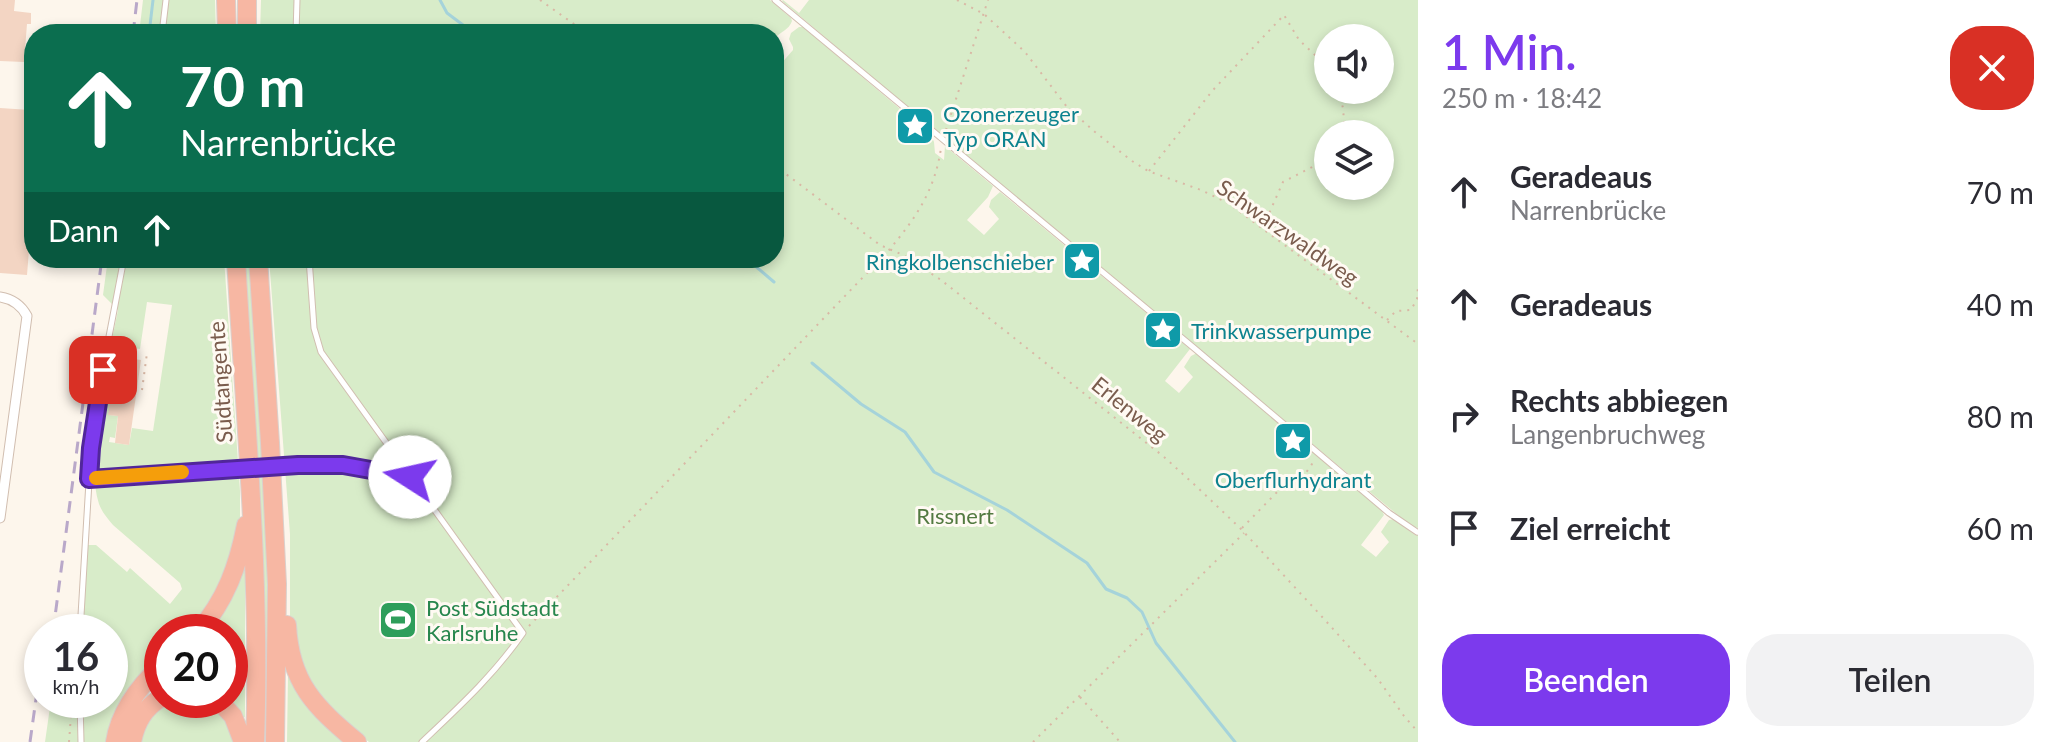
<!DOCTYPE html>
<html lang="de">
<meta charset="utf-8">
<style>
:root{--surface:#fff;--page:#f2f2f3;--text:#2b2b33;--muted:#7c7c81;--accent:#7c3aed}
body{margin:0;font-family:Lato,sans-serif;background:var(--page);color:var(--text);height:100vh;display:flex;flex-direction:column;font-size:30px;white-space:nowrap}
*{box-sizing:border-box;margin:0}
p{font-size:26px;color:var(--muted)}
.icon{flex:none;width:44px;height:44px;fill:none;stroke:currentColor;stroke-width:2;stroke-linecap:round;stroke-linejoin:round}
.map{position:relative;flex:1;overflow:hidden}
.panel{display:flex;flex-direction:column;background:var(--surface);width:640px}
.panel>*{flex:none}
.banner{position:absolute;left:24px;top:24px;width:760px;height:244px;border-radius:32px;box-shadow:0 4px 12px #0003;background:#0b6e4f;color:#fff;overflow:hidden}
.fabs{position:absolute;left:1314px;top:24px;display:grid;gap:16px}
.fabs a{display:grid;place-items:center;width:80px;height:80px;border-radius:50%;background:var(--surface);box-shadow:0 4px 12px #0003;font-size:40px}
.speed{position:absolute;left:24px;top:614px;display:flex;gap:16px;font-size:40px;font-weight:700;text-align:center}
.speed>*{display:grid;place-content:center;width:104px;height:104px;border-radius:50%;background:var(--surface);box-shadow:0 4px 12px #0003;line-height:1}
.speed small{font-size:20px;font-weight:400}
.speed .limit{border:12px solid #d22;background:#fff;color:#111}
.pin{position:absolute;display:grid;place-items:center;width:68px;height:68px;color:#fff;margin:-34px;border-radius:16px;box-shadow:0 4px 12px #0006}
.me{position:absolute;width:88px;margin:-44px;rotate:280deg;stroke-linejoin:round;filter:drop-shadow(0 0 6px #0008)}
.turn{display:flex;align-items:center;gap:28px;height:168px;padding:0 24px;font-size:36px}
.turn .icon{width:104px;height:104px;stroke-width:2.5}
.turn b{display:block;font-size:56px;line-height:68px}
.then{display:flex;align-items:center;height:76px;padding:0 24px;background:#0003;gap:16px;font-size:30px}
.round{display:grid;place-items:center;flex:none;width:84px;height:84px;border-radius:32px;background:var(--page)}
.overview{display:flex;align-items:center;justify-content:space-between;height:136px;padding:0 24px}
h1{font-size:48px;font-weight:600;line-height:60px;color:var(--accent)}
.action{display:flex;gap:16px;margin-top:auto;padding:16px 24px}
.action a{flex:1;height:92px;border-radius:32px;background:var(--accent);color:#fff;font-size:32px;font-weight:600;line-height:92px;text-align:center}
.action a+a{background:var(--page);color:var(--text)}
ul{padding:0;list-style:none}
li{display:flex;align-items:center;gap:24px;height:112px;padding:0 24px}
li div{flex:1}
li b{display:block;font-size:30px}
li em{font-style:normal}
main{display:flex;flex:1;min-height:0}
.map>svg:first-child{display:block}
</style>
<main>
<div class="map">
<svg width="1418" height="742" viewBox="0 0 1418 742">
<rect width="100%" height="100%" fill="#fdf6ec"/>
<path fill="#d8ecc9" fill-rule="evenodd" d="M143,0H215L216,34H139Z
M261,0H770L791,18L792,21C789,30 780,32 774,39V34H260Z
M783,0L799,13L809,0H1418V528L1411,526L978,166L947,140L950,135L943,129L941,135L782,1ZM1328,38H1380V90H1328ZM1328,134H1380V186H1328Z
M799,27H803L931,135L934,142L935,153L944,160L945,146L993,186L988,197L967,220L984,235L999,219L989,207L991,200L1000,192L1190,349L1165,381L1179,393L1193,377L1184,367L1191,356L1197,353L1382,511L1384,515L1361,545L1376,557L1389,542L1381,532L1389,520L1394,519L1415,535L1418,532V742H369L342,721L309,685L290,627V534L269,258H774V62L779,66L793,50V47L789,39L791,33Z
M108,258H224L240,491V523L223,586L190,632H162V658L109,742H83L84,700H110V632H83L84,596L88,545H96L127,572L130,568L170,604L182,589L180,583L113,525C107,518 102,512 99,504C86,464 103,399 110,358L116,354L127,358L123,389H113L109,415L118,416L115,438L110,437L109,442L129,445L132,428L153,431L172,305L147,302L140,349L111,344L118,310L103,295Z
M245,258H250L256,333L268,573L267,742H261L256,440Z
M243,567L245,571V717L243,718L230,700V632H205Z
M288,675L348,742H287Z
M51,700H77L78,742H45Z
M172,700H205L215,704L240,742H137C142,723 154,708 172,700Z"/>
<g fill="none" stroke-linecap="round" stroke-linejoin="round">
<path stroke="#a5d3da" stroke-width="3" d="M440,0L447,13L475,34
M149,34L153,0
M746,258L774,282
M812,363L861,404L905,432L934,472L1007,510L1087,563L1106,589L1127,598L1142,612L1156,643L1235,742"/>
</g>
<path fill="#f3d5c3" d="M0,0H15L14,11L31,13V24H27L24,62L0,61Z
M0,108L30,110L28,137H34V188L27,275L0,273Z
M127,358L141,360L129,445L115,443L118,416L108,415L113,388L123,390Z"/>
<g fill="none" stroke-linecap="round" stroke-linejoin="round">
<defs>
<path id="lane" d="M775,0L1194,348L1389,513L1417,532
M162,34L166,0
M296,34L297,0
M309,258L314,328L321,352L523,633C494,675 459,707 422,742
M298,465H343L409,477
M89,479L223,469
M80,632L91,448L107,347L124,258
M80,700L81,742"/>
<path id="street" d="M0,297C13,299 21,305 27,316L0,518"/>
<path id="highway" d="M226,0L227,34
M247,0V34
M236,258C245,420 261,580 255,742
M258,258L270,443L277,584L275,742
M287,625C290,683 315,707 357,742
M198,632C226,600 238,566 246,525
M218,700L233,716L243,742
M115,742C120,711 139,686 162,665
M132,742C136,722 144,708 162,697"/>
</defs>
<use href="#lane" stroke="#d1beb0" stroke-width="7"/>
<use href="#street" stroke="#d1beb0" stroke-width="11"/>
<use href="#highway" stroke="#dad1cd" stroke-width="20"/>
<path stroke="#d9b8a5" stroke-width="2" stroke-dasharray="2 6" stroke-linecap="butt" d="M540,0L588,34
M957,0L984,14L1025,52L1067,107L1095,132L1132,161L1148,171L1201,190L1228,203L1418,344
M1338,90L1343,108L1345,134
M946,130L988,0
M774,165L880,245L903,255L941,280L1163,456L1197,487L1241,529L1325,620L1378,679L1404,716L1418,732
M1149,171L1213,90L1284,15L1299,40L1328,67
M1263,227L1283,182L1318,164L1328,155
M1387,320L1396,311L1411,310L1417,299L1418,287
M142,390L147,353
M1242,528L1283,486L1294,484L1301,480L1314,461
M529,626L889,250C916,218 935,190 941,148
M1080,697L1120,742
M69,742L71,715
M1033,742L1244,533"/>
<use href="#lane" stroke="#fff" stroke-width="5"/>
<use href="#street" stroke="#fff" stroke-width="9"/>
<use href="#highway" stroke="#f7b7a3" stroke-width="18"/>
<path stroke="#b9a8c9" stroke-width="3" stroke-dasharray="12 8" stroke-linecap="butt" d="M133,34L137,0
M53,632L102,258
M30,742L42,656"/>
<defs>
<path id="lane-bridge" d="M223,469L298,465"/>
</defs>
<use href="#lane-bridge" stroke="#d1beb0" stroke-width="7" stroke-linecap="butt"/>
<use href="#lane-bridge" stroke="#fff" stroke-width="5"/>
</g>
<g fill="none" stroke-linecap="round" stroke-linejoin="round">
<defs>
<path id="route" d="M103,370L91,448L89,479L298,465H343L410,477"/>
</defs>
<use href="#route" stroke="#51269a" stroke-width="20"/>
<use href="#route" stroke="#7c3aed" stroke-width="14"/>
<path stroke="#f59e0b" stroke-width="14" d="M96,478L182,472"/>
</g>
<defs>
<symbol id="sight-square" viewBox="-11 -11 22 22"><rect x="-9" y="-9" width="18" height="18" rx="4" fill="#0f9aa8" stroke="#fffaf3"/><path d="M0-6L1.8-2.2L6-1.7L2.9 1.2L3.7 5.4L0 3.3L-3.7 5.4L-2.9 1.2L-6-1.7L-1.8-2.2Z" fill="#fff"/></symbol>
<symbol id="stadium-square" viewBox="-11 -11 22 22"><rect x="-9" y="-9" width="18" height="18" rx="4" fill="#2e9e5b" stroke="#fffaf3"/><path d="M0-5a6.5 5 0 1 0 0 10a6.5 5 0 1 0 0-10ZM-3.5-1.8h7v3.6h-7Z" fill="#fff"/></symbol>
</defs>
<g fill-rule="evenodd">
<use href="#sight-square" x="893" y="104" width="44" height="44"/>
<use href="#sight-square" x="1060" y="239" width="44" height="44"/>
<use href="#sight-square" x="1141" y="308" width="44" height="44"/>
<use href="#sight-square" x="1271" y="419" width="44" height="44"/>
<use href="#stadium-square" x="376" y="598" width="44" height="44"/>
</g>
<g text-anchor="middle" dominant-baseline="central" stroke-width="6" stroke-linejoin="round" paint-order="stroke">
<g font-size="22" fill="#0d838f" stroke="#fffaf3" text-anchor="start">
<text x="943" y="113">Ozonerzeuger<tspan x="943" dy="25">Typ ORAN</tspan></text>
<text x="1054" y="261" text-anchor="end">Ringkolbenschieber</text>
<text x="1191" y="330">Trinkwasserpumpe</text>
<text x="1293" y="479" text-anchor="middle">Oberflurhydrant</text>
</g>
<g font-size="22" fill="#7a5c4d" stroke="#fffaf3">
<text transform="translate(1288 232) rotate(35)">Schwarzwaldweg</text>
<text transform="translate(220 382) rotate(-94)">Südtangente</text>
<text transform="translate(1130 409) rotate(39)">Erlenweg</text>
</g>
<g font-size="22" fill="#537a41" stroke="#fffaf3">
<text x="955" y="515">Rissnert</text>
</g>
<g font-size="22" fill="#27864d" stroke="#fffaf3" text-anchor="start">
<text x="426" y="607">Post Südstadt<tspan x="426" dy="25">Karlsruhe</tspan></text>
</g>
</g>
</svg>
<div class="fabs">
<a><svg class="icon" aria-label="sound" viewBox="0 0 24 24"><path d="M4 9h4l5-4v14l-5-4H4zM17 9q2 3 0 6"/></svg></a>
<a><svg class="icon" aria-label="layers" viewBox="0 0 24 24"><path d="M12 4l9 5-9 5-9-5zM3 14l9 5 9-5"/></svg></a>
</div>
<div class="speed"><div>16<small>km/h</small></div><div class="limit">20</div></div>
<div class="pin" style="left:103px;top:370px;background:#d93025"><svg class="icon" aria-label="arrive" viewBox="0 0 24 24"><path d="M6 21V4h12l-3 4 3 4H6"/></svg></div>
<svg class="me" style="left:410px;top:477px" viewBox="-20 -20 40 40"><circle r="19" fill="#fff"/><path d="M0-13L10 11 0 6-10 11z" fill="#7c3aed"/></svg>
<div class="banner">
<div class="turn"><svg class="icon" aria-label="ahead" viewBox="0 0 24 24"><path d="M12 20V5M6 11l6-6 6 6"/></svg><div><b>70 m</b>Narrenbrücke</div></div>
<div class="then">Dann<svg class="icon" aria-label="ahead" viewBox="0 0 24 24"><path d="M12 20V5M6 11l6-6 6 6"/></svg></div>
</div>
</div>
<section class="panel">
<div class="overview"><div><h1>1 Min.</h1><p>250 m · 18:42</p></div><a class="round" style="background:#d93025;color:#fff"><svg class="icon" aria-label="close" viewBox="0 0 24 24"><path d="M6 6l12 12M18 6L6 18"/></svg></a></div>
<ul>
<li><svg class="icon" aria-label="ahead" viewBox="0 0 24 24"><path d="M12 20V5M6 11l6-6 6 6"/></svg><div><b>Geradeaus</b><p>Narrenbrücke</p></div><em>70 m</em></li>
<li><svg class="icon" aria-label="ahead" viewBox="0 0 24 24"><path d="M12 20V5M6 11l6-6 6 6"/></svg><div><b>Geradeaus</b></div><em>40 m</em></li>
<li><svg class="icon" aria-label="right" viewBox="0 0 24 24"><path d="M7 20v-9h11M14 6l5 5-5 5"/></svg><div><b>Rechts abbiegen</b><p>Langenbruchweg</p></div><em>80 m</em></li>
<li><svg class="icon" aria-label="arrive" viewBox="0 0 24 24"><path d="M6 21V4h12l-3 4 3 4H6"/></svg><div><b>Ziel erreicht</b></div><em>60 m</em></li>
</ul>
<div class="action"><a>Beenden</a><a>Teilen</a></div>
</section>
</main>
